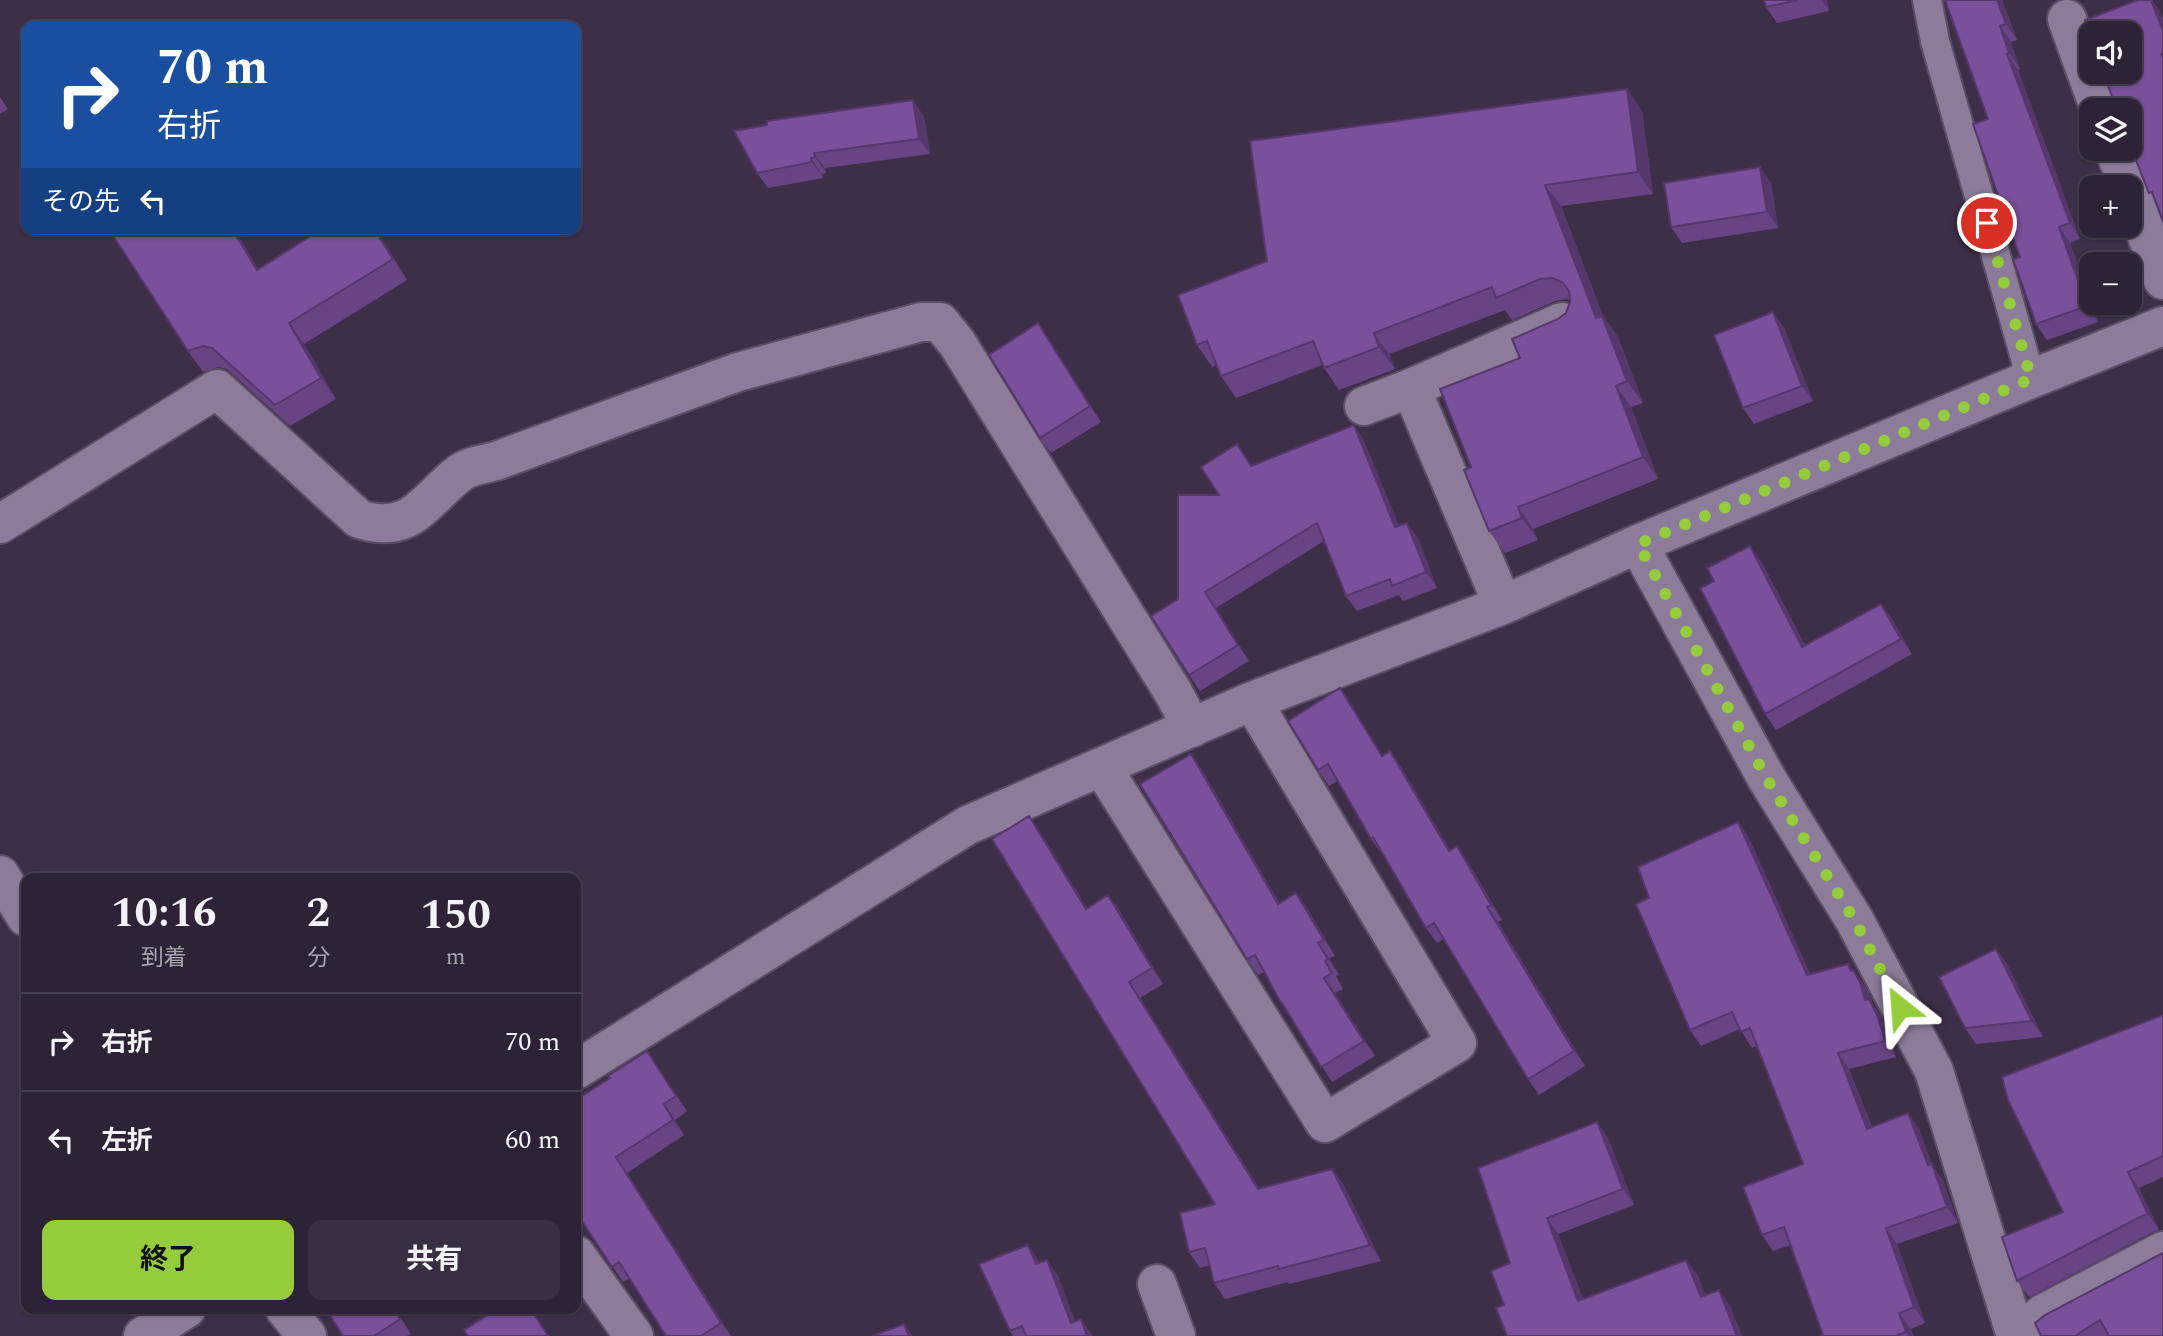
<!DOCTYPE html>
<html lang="ja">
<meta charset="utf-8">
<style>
:root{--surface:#2e2336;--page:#3a2f42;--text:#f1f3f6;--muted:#a7a4ad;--line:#494051;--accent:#94cc3c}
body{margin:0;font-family:Spectral,"Noto Sans JP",serif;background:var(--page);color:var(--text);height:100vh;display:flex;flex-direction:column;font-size:26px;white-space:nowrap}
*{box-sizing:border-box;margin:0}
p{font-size:23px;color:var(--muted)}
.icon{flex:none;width:38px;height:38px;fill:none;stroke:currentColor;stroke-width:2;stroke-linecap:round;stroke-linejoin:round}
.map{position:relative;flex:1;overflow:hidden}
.panel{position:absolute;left:21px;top:873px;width:560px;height:441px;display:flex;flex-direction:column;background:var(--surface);border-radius:14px;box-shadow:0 2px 5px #0004,0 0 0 2px var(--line)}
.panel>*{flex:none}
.banner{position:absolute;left:21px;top:21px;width:560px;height:214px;border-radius:14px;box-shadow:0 2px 5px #0004,0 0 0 2px var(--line);background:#1a4fa0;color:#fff;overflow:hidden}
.controls{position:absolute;left:2079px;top:21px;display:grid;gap:14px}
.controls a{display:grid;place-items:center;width:63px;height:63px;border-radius:14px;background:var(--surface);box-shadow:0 2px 5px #0004,0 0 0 2px var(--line);font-size:35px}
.pin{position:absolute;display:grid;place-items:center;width:60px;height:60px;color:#fff;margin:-30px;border:4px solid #fff;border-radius:50%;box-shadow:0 2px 7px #0007}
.me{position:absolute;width:77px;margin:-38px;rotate:332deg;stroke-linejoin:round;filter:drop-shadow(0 0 5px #0008)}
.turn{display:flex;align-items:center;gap:24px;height:147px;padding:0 21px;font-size:32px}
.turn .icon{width:91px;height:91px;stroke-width:2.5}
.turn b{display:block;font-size:49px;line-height:60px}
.then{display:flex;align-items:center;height:66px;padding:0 21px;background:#0003;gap:14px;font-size:26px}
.eta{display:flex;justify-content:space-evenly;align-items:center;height:119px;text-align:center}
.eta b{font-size:42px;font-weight:700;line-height:49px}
.button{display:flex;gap:14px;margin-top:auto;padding:14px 21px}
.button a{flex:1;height:80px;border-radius:14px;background:var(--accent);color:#111;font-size:28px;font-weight:700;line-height:80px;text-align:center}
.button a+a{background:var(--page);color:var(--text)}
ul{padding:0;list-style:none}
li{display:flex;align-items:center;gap:21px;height:98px;padding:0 21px;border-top:2px solid var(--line)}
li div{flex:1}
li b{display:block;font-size:26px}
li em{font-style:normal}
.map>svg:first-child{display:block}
</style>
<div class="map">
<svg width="2163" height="1336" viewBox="0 0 2163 1336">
<rect width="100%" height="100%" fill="#3d2f48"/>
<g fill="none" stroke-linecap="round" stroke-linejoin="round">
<defs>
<path id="service" d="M1927,0L1935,41L2031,379"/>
<path id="minor" d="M2067,19L2100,110
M2114,149L2129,187
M2130,190L2163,280
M1411,388L1503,605
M1364,406L1411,388L1562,322
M0,524L217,389L359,519C412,536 424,500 460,473C469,466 485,464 496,461L738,372L921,322H940L957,343L1173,692L1192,728
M1638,544L1767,779L1855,921L1934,1071L2016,1336
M1102,767L1325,1123L1457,1043L1252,701
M0,875L26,917
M576,1070L968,825L1252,701L1503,605L1638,544L2031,379L2163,326
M576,1255L634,1336
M1157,1284L1176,1336
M285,1309L307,1336
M143,1336L186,1309
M2016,1336L2044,1313L2163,1251"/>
</defs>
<use href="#service" stroke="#5a4f64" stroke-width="32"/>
<use href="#minor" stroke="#5a4f64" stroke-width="42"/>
<use href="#service" stroke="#8c7c9a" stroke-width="28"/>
<use href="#minor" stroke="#8c7c9a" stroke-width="38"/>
</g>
<path fill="#694485" d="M1764,0H1827L1829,11L1777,23L1766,7Z
M2002,0L2017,40L2011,42L2020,69L2018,70L2080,239L2070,243L2098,322L2047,340L2036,324L1988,119Z
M0,97L8,109L0,114Z
M1642,111L1653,194L1561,206L1603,316L1618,337L1643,403L1631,407L1658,479L1533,529L1538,540L1505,553L1489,531L1471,467L1520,358L1558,319L1566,313L1570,302V301L1567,299L1555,301L1512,320L1505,310L1389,354L1395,369L1339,390L1322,365L1236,398L1221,376L1217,365L1212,367L1197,345L1267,261Z
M924,116L930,154L825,168L826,173L822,174L823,178L768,188L757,173L734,131Z
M1771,183L1778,228L1682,243L1671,227Z
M118,229H234L258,269L376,229L407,280L304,344L336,399L290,426L227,369L218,367L203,372L188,351Z
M1773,312L1784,328L1813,401L1754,424L1743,408Z
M1038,323L1101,422L1051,453L1040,438Z
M1354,425L1364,441L1399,526L1407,523L1418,538L1437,588L1403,601L1399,595L1357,611L1346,596L1324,541L1216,608L1249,661L1200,691L1189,675L1178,599L1219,495L1252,466Z
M1761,561L1805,645L1881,604L1892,619L1912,654L1776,730L1765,714Z
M1340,688L1383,756L1390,751L1401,767L1450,850L1457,846L1468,862L1502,920L1498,922L1585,1066L1539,1095L1528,1079L1444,939L1437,943L1426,928L1383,853L1382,854L1371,839L1337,781L1329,786L1318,770Z
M1191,754L1202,770L1279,903L1296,893L1307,908L1335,956L1329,958L1339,975L1336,976L1343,989L1335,993L1375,1056L1332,1082L1292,1019L1281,1003L1264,972L1258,975L1247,959Z
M1029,816L1040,832L1087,908L1108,895L1119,910L1163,984L1140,998L1259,1188L1332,1169L1343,1184L1381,1261L1289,1284L1288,1282L1225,1299L1214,1283L1210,1265L1200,1268L1189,1252L1215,1204Z
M1738,822L1749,838L1810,974L1853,970L1865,986L1871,998L1873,1006L1880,1015L1889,1033L1896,1057L1849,1069L1872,1127L1908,1113L1919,1129L1933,1167L1943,1180L1958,1223L1897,1244L1925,1323L1911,1329L1913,1336H1821L1823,1335L1791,1245L1773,1251L1762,1235L1803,1164L1757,1046L1752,1048L1740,1029L1701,1046L1690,1030L1649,898Z
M1996,949L2007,964L2043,1037L1976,1044L1965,1028Z
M2163,1015V1177L2139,1188L2159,1230L2153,1232L2029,1297L2017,1281L2063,1212Z
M647,1051L687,1111L675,1120L684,1135L627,1173L731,1336H666L630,1278L623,1282L576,1212L610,1078Z
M1608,1138L1634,1205L1558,1234L1583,1299L1686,1260L1698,1276L1705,1295L1719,1290L1730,1306L1742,1336H1507L1504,1305L1510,1263Z
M1028,1245L1040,1263L1058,1276L1075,1321L1092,1336H1013L1010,1331Z
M2163,1253V1336H2041Z
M326,1309H395L411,1334L407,1336H343Z"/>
<path fill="#55376c" d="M1821,0H1827L1829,11Z
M1997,0H2002L2017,40L2006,24Z
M2151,0H2152L2160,11L2163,18V31Z
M2000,26L2011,42L2020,69L2009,53Z
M2007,54L2018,70L2080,239L2070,223Z
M1627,89L1642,111L1653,194L1638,172Z
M913,100L924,116L930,154L919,139Z
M814,153L825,168L826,173L815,157Z
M811,158L822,174L823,178L812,162Z
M1760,167L1771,183L1778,228L1767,212Z
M1545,185L1561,206L1603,316L1618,337L1643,403L1627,381L1596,318Z
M2059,227L2070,243L2098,322L2087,306Z
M232,229H234L272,291L257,270Z
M374,229H376L407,280L393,259Z
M1773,312L1784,328L1813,401L1802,386Z
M289,323L304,344L336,399L321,378Z
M1038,323L1049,339L1101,422L1090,406Z
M1374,333L1389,354L1395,369L1379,347Z
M1616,386L1631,407L1658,479L1643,457Z
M1354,425L1364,441L1406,543L1395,527Z
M1518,507L1533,529L1538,540L1522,518Z
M1407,523L1418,538L1437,588L1426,572Z
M1750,546L1761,561L1813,662L1802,647Z
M1205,592L1216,608L1249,661L1238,645Z
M1881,604L1892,619L1912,654L1901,639Z
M1340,688L1351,704L1393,772L1382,756Z
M1390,751L1401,767L1460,867L1449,851Z
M1191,754L1202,770L1289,919L1278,904Z
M1029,816L1040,832L1097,924L1086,909Z
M1738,822L1749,838L1818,991L1807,975Z
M1457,846L1468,862L1502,920L1491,905Z
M1296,893L1307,908L1335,956L1324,940Z
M1108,895L1119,910L1163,984L1152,968Z
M1487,907L1498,922L1585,1066L1574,1051Z
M1318,943L1329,958L1339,975L1328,959Z
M1996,949L2007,964L2043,1037L2032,1021Z
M1848,964L1865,986L1871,998L1873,1006L1880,1015L1889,1033L1896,1057L1885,1041Z
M1324,978L1335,993L1375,1056L1364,1041Z
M1129,982L1140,998L1269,1204L1258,1189Z
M1838,1053L1849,1069L1878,1145L1867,1129Z
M664,1104L675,1120L684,1135L673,1120Z
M1908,1113L1919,1129L1933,1167L1943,1180L1958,1223L1947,1207L1928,1165Z
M1597,1122L1608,1138L1634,1205L1623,1189Z
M616,1157L627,1173L731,1336L721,1323Z
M1332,1169L1343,1184L1381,1261L1370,1245Z
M2128,1172L2139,1188L2159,1230L2148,1214Z
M1547,1218L1558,1234L1590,1317L1578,1301Z
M1886,1228L1897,1244L1925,1323L1914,1307Z
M1028,1245L1039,1261L1047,1280L1036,1264Z
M1047,1260L1058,1276L1081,1336L1071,1323Z
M1686,1260L1698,1276L1712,1313L1701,1297Z
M1719,1290L1730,1306L1742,1336H1737Z
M1899,1313L1911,1329L1913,1336H1909L1906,1332Z
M1081,1319L1092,1335V1336H1087Z
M904,1324L913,1336H909Z"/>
<path fill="#7a4f9b" stroke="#55376c" stroke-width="2" d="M1764,0H1798L1766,7Z
M1945,0H1997L2006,24L2000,26L2009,53L2007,54L2070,223L2059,227L2087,306L2036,324L2013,259L2020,257L1973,124L1988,119Z
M2138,0H2151L2163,31V53L2161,54L2163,58V221L2152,192L2149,193L2130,145V110H2117L2103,72H2130V33H2091V37L2085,20Z
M1627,89L1638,172L1545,185L1596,318L1602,316L1627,381L1616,386L1643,457L1518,507L1522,518L1489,531L1464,470L1471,467L1440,389L1520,358L1512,339L1558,319L1566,313L1570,302L1569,291L1562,282L1552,278L1540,279L1496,298L1492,287L1374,333L1379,347L1324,368L1313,341L1221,376L1207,341L1197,345L1178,295L1267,261L1250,141Z
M913,100L919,139L814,153L815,157L811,158L812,162L757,173L734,131L767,125V121Z
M1760,167L1767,212L1671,227L1664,183Z
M118,229H232L257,270L322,229H374L393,259L289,323L321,378L275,405L212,348L203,346L188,351L110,231Z
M1773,312L1802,386L1743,408L1714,335Z
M1038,323L1090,406L1040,438L989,355Z
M1354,425L1395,527L1407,523L1426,572L1392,586L1390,579L1346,596L1317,523L1205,592L1238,645L1189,675L1151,616L1178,599V495H1219L1201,467L1237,444L1251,466Z
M1750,546L1802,647L1881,604L1901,639L1765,714L1700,588L1714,581L1707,568Z
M1340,688L1382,756L1390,751L1449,851L1457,846L1491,905L1487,907L1574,1051L1528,1079L1434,923L1426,928L1373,837L1371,839L1328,764L1318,770L1288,721Z
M1191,754L1278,904L1296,893L1324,940L1318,943L1328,959L1325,961L1332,973L1324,978L1364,1041L1321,1067L1282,1003H1281L1255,955L1247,959L1140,784Z
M1029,816L1086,909L1108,895L1152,968L1129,982L1258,1189L1332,1169L1370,1245L1279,1269L1278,1266L1214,1283L1205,1248L1189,1252L1180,1213L1215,1204L992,839Z
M1738,822L1807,975L1848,964L1851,971L1853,970L1860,982L1865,1000L1869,999L1878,1017L1885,1041L1838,1053L1867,1129L1908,1113L1928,1165L1932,1164L1947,1207L1886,1228L1914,1307L1899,1313L1906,1332L1898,1335L1899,1336H1821L1823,1335L1784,1227L1762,1235L1743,1187L1803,1164L1750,1028L1741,1032L1732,1012L1690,1030L1636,904L1649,898L1638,867Z
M1996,949L2032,1021L1965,1028L1939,977Z
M2163,1015V1156L2128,1172L2148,1214L2142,1216L2017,1281L2002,1237L2063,1212L2008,1100L2002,1077Z
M647,1051L676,1096L664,1104L673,1120L616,1157L721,1323L701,1336H666L619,1262L612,1267L576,1212V1100L610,1078L608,1076Z
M1597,1122L1623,1189L1547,1218L1578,1301L1686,1260L1701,1297L1719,1290L1737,1336H1507L1496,1308L1504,1305L1491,1271L1510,1263L1478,1168Z
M1028,1245L1036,1264L1047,1260L1071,1323L1081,1319L1087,1336H1026L1022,1326L1010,1331L979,1264Z
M2163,1253V1336H2109L2100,1320L2075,1336H2041L2035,1323L2045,1315Z
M326,1309H394L400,1319L374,1336H343Z
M497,1309H531L548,1336H468L464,1330Z
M904,1324L909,1336H872Z"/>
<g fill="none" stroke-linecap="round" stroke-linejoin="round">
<path stroke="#94cc3c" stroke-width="12" stroke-dasharray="0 21.6" d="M1900,1007L1855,921L1767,779L1638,544L2031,379L1987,223"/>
</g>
</svg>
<div class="controls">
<a><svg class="icon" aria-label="sound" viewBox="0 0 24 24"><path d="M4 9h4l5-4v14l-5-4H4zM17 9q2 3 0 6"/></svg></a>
<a><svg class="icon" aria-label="layers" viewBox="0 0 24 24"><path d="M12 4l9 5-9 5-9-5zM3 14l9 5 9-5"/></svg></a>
<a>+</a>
<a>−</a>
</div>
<div class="pin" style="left:1987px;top:223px;background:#d93025"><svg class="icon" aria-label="arrive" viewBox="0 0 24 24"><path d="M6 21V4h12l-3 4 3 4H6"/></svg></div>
<svg class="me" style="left:1900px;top:1007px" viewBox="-20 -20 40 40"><path d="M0-17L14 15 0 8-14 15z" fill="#94cc3c" stroke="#fff" stroke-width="4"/></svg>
<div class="banner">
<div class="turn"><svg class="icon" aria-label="right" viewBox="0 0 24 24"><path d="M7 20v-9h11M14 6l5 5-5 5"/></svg><div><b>70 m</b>右折</div></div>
<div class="then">その先<svg class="icon" aria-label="left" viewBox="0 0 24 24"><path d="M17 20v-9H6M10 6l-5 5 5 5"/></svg></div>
</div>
<section class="panel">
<div class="eta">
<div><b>10:16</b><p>到着</p></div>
<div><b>2</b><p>分</p></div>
<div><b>150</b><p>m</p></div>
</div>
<ul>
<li><svg class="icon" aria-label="right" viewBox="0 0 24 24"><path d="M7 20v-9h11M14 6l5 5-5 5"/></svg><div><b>右折</b></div><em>70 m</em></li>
<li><svg class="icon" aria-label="left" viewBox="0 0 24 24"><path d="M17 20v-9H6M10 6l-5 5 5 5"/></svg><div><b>左折</b></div><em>60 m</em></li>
</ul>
<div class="button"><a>終了</a><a>共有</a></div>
</section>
</div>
